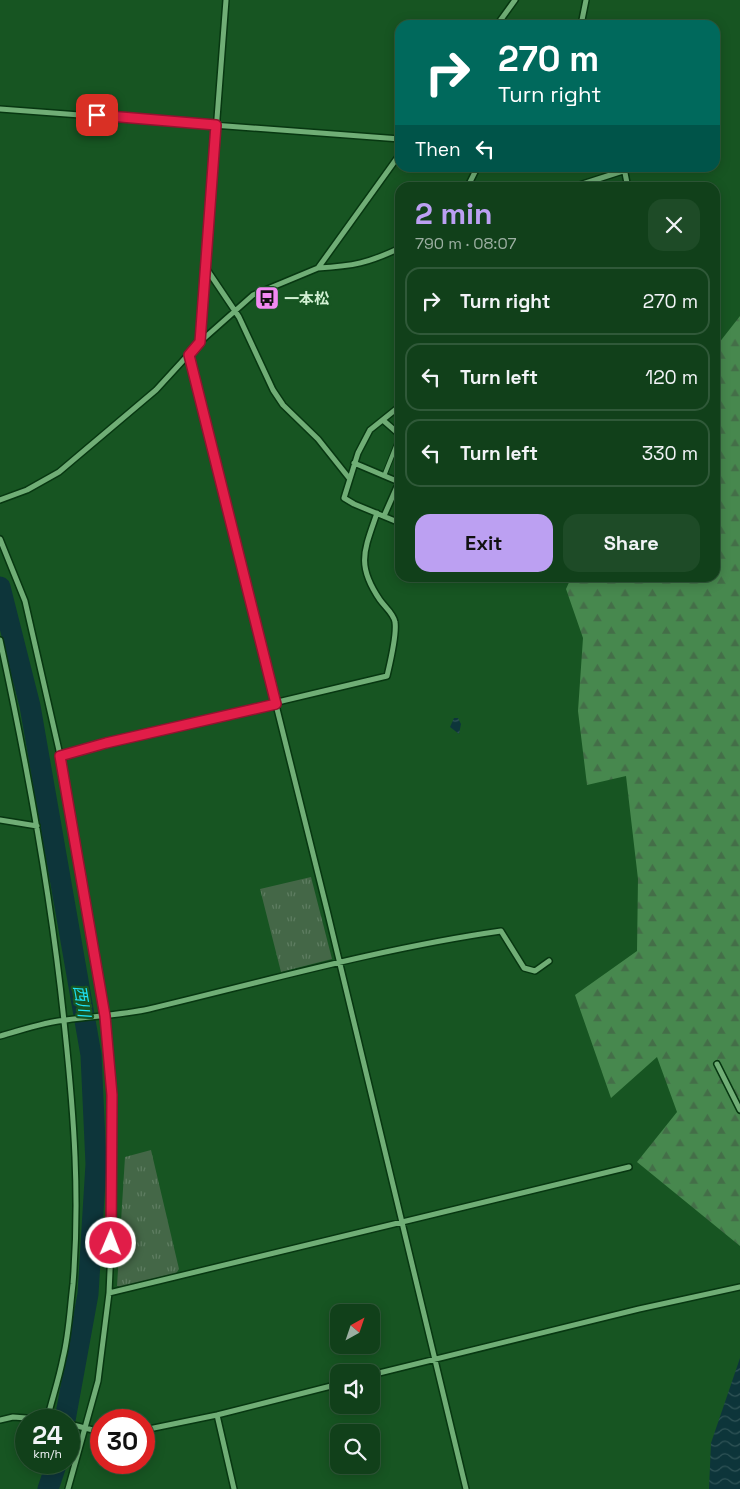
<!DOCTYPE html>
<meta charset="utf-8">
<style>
:root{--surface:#11401a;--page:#1e4b27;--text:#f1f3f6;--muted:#9cafa2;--line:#305939;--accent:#bca0f2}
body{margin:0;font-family:"Space Grotesk","Noto Sans JP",sans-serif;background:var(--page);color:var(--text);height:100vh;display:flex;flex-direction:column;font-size:19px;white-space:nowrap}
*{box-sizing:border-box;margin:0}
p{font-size:16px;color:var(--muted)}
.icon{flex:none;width:28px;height:28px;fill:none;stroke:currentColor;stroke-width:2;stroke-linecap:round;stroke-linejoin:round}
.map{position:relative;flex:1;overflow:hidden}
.sheet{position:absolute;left:395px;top:182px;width:325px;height:400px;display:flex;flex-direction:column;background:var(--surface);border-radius:15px;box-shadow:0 2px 12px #0003,0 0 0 1px var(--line)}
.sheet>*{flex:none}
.top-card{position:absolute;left:395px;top:20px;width:325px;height:152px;border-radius:15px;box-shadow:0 2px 12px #0003,0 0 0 1px var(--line);background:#00695c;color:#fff;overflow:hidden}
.needle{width:32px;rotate:40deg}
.buttons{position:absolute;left:330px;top:1304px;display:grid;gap:10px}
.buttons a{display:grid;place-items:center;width:50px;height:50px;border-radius:10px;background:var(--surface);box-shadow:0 2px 12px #0003,0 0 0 1px var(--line);font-size:25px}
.speed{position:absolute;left:15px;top:1409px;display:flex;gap:10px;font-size:25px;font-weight:700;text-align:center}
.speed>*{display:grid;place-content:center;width:65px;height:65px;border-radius:50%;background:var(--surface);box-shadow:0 2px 12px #0003,0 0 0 1px var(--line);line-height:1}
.speed small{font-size:12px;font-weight:400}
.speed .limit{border:8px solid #d22;background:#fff;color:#111}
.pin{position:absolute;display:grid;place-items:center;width:42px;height:42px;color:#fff;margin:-21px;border-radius:10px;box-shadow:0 2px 8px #0006}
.me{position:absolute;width:55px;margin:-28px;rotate:1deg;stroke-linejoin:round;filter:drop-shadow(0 0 4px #0008)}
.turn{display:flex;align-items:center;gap:18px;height:105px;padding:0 20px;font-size:22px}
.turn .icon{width:65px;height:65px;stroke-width:2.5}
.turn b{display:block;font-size:35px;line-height:42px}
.then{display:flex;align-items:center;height:48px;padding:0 20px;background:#0003;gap:10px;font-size:19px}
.round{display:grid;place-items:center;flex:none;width:52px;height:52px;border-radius:15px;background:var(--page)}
.headline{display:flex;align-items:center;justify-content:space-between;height:85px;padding:0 20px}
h1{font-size:30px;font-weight:700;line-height:38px;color:var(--accent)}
.button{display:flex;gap:10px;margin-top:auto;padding:10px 20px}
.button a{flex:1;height:58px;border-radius:15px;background:var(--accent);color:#111;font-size:20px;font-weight:700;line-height:58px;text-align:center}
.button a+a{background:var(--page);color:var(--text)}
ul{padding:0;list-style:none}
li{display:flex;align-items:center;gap:15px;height:68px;margin:0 10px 8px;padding:0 10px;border:2px solid var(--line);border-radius:15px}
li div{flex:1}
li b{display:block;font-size:19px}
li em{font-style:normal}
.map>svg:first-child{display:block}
</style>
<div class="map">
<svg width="740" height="1489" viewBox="0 0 740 1489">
<defs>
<pattern id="grass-tufts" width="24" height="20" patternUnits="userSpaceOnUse" patternTransform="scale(1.25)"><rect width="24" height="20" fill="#446747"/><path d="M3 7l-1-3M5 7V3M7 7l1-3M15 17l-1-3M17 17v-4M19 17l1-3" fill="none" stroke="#5e7d61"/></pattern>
<pattern id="forest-firs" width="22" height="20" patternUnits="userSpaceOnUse" patternTransform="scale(1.25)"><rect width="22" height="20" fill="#47884e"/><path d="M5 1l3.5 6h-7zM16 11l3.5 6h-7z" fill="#446e48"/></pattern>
<pattern id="water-waves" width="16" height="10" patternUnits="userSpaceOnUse" patternTransform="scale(1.25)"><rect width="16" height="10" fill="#0d353a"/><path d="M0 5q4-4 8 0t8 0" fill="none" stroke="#2f5356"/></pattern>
</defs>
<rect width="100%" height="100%" fill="#175522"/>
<path fill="url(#grass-tufts)" d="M311,877L332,959L281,972L260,889Z
M151,1150L179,1269L175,1275L124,1287L117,1286L125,1157Z"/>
<path fill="url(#forest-firs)" d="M740,316V1246L637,1162L677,1112L657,1057L611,1098L575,995L637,951L638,879L626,776L587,785L578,711L583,638L566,589L571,578H715V348Z"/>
<path fill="url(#water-waves)" d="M454,718H458L461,724L459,734L450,727Z
M740,1358V1489H709L711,1443Z"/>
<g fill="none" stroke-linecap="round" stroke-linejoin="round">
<path stroke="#0d353a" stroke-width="21" d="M0,587L30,706L91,1055L96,1164L88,1294L65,1420
M48,1489L57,1462"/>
<defs>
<path id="service" d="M384,476L400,436"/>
<path id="minor" d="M497,25L515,0
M581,25L586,0
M0,109L400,139
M624,168L628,188
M467,188L477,168
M570,188L626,170
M206,268L239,317L273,390L283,405L318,439L349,478
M318,268C354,266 368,263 400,248
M200,342L226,0
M189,355L327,910L466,1489
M400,406L370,430L358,453L344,498L354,504L400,523
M384,421L400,435
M354,463L399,482L384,516
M0,500L27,490L59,472L156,390L200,342L253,295L318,268L400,154
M0,539L25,601L63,768L105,1016L112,1095V1226L109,1293L98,1381L68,1489
M0,640C28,769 52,899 65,1031C74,1116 80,1197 73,1284C70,1308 69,1334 63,1358C59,1379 52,1399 47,1420
M60,756L105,743L387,676C390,663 397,635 395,622C394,614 385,607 380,600C356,565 364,551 377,513
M0,820L37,826
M0,1036C22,1030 44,1022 66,1020C94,1016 122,1015 149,1009C266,981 382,948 501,931L524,968L535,971L549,961
M717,1064L740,1110
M109,1293L629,1167
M371,1375L639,1309L740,1287
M217,1415L234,1489
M0,1420L13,1417L53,1420
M69,1424L101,1432
M144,1430L217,1415L339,1384"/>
</defs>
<use href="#service" stroke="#073711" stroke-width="6"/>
<use href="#minor" stroke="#073711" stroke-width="8"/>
<use href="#service" stroke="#70ae76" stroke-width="4"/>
<use href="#minor" stroke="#70ae76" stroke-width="5"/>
</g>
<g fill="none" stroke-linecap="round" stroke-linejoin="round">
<defs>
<path id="route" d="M97,115L216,125L200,342L189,355L276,704L106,743L60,756L105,1016L112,1095L111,1243"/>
</defs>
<use href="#route" stroke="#92132f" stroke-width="12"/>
<use href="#route" stroke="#e11d48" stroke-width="9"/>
</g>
<defs>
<symbol id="bus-square" viewBox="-11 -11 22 22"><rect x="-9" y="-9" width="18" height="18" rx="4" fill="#f28af3" stroke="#175522"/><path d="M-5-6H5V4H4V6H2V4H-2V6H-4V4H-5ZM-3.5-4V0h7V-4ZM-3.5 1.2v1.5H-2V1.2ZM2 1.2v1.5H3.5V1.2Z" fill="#111"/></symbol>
</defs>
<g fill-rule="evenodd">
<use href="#bus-square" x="253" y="284" width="28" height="28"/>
</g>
<g text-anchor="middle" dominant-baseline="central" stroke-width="4.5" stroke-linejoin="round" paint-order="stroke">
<g font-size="15" font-weight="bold" fill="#d2f1d3" stroke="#175522" text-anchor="start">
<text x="284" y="298">一本松</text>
</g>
<g font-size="16" font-style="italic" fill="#1ee3f7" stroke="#175522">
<text transform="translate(82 1001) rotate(80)">西川</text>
</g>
</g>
</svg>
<div class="buttons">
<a><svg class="needle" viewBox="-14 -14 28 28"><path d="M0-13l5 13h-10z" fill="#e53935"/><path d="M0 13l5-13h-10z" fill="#9cafa2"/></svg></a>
<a><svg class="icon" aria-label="sound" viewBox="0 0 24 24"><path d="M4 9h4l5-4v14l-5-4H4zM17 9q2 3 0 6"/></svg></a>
<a><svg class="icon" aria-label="search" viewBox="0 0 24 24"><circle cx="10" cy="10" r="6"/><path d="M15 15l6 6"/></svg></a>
</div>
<div class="speed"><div>24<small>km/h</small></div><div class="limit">30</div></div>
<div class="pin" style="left:97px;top:115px;background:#d93025"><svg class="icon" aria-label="arrive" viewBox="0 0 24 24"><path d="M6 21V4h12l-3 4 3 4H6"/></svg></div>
<svg class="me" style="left:111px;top:1243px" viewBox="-20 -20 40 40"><circle r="17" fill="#e11d48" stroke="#fff" stroke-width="3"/><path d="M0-11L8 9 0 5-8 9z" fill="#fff"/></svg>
<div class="top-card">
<div class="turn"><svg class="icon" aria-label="right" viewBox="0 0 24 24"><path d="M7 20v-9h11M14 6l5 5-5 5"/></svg><div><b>270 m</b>Turn right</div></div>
<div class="then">Then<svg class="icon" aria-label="left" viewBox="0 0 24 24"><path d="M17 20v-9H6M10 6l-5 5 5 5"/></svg></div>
</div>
<section class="sheet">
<div class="headline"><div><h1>2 min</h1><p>790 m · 08:07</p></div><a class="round"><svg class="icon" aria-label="close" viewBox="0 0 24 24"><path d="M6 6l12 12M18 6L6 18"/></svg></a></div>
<ul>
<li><svg class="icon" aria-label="right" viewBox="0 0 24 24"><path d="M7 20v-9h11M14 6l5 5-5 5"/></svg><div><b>Turn right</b></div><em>270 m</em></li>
<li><svg class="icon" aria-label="left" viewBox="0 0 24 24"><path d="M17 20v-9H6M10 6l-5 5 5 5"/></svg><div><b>Turn left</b></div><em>120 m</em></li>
<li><svg class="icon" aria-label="left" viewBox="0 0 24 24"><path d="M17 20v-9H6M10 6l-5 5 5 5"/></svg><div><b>Turn left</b></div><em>330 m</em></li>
</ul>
<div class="button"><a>Exit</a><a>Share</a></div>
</section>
</div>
